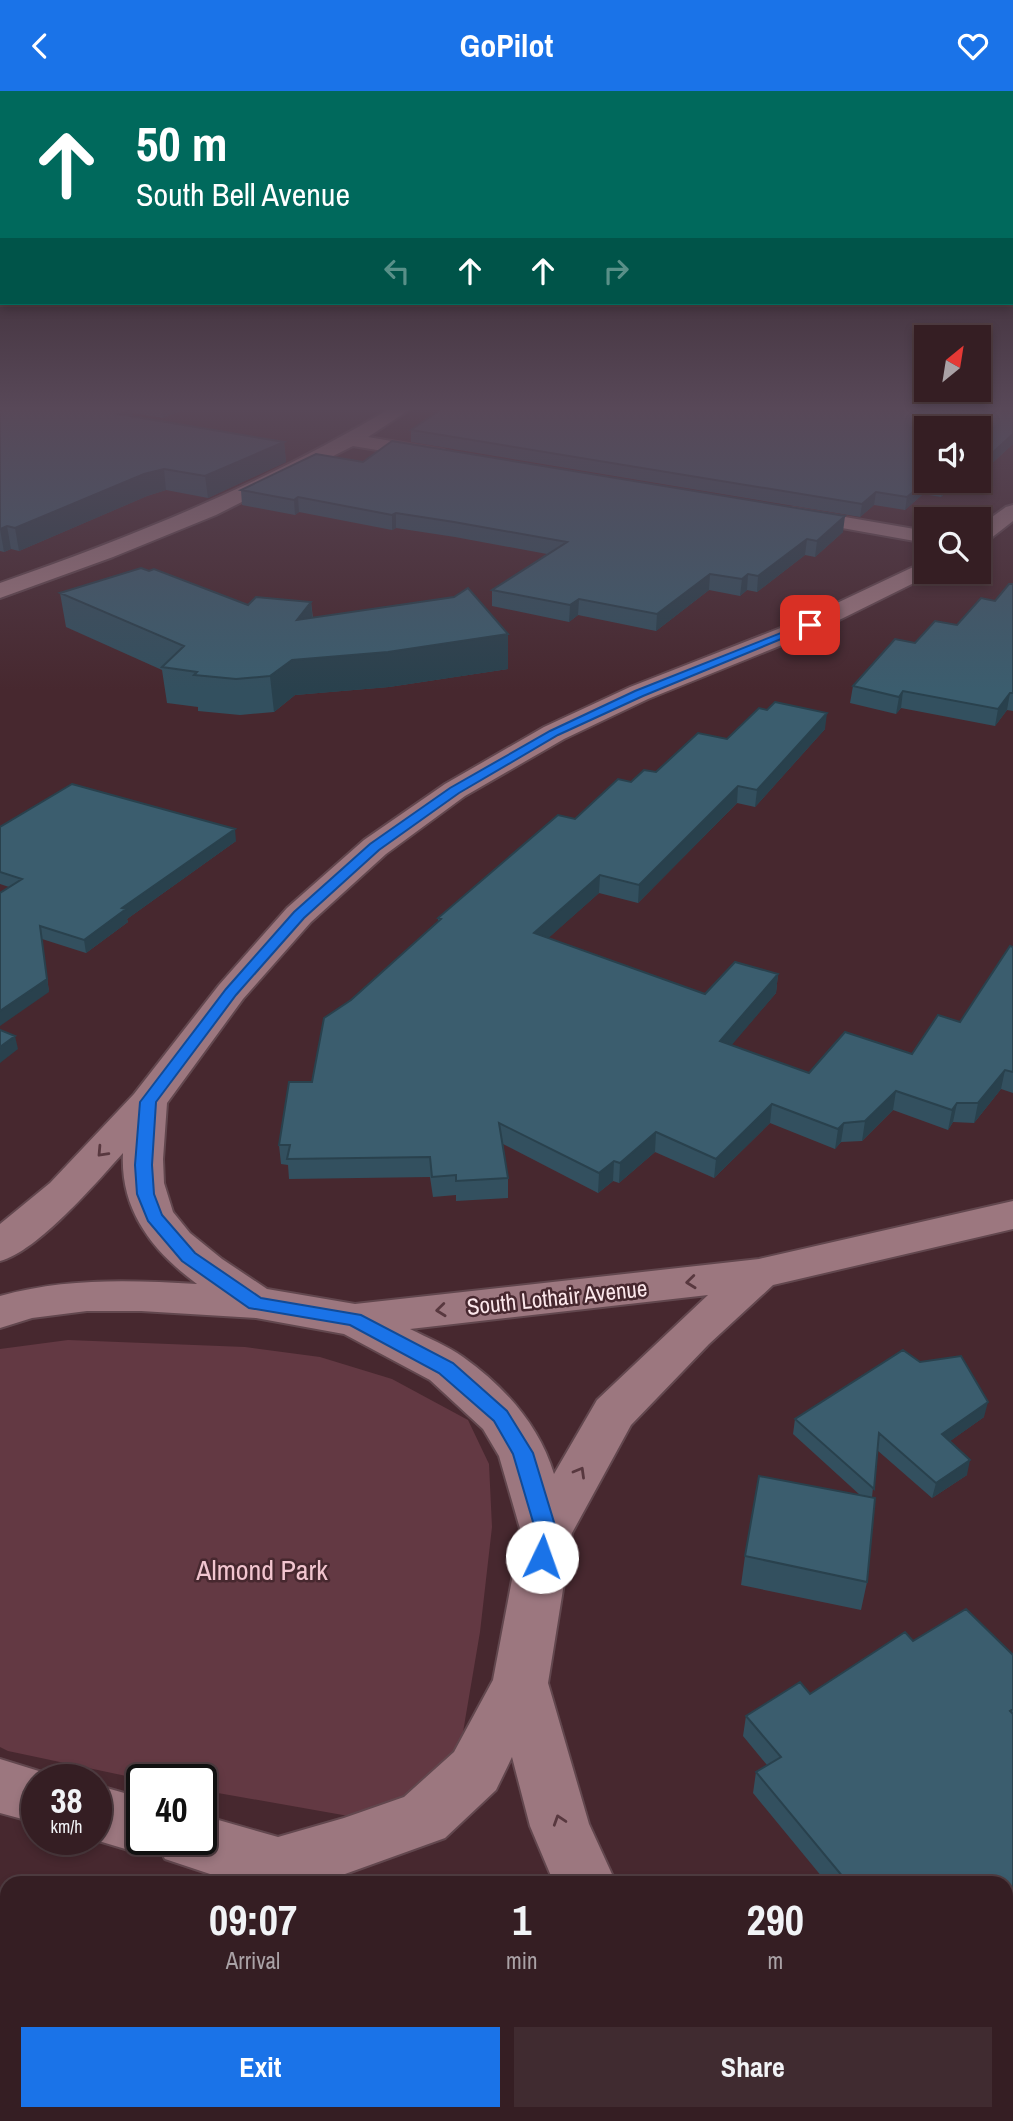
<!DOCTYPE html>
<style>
:root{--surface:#351e23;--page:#402b30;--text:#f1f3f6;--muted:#aaa2a6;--line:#4f3c41;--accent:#1a73e8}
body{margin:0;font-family:"Archivo Narrow",sans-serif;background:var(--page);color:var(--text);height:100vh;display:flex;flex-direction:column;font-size:26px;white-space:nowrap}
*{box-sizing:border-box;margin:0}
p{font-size:23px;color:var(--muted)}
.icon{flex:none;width:38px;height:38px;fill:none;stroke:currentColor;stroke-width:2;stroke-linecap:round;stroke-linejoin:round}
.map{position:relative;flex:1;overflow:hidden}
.drawer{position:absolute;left:0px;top:1785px;width:1013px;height:245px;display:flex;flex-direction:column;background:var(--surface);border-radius:21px 21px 0 0;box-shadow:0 4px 10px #0003,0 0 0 2px var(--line)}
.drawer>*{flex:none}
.banner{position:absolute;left:0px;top:0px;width:1013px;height:214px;box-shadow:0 4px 10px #0003,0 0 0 2px var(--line);background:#00695c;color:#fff;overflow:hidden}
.needle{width:46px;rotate:30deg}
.tools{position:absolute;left:914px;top:234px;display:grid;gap:14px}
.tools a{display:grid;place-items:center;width:77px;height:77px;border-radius:0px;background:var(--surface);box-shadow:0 4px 10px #0003,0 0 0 2px var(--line);font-size:35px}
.speed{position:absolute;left:21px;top:1673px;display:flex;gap:14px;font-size:35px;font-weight:700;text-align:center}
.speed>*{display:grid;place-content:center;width:91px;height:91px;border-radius:50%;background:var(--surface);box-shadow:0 4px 10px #0003,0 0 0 2px var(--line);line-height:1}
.speed small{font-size:18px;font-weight:400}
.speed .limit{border:4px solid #111;border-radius:10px;background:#fff;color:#111}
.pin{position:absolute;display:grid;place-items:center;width:60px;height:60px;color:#fff;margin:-30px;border-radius:14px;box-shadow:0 4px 10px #0006}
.me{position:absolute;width:77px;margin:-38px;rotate:3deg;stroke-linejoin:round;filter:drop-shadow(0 0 5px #0008)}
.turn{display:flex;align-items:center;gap:24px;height:147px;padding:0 21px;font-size:32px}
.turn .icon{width:91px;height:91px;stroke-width:2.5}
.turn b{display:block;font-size:49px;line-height:60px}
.lanes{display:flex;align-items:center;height:66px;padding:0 21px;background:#0003;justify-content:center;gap:35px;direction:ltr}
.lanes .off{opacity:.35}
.eta{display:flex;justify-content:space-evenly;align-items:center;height:119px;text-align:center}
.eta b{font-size:42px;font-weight:700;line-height:49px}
.primary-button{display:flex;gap:14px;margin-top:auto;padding:14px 21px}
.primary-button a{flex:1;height:80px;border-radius:0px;background:var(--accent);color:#fff;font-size:28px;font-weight:700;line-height:80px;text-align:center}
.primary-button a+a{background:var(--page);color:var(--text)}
header{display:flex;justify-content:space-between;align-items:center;height:91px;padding:0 21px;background:var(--accent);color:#fff;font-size:32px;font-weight:700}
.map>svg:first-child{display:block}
</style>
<header><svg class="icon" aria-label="back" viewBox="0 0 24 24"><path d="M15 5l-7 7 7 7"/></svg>GoPilot<svg class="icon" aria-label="heart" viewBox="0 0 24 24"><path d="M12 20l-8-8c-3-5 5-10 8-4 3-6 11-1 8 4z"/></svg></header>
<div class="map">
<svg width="1013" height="2030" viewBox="0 0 1013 2030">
<rect width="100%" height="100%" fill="#47282f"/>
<path fill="#633943" d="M68,1249L245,1256L320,1266L392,1288L468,1329L489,1373L492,1436L480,1541L462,1647L434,1698L354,1726L201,1699V1689H145L8,1660L0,1656V1258Z"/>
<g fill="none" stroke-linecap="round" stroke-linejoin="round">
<defs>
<path id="minor" d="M394,315H415L368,346L444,359L446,363L444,367L437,369L353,355L216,424L113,466L0,507V492C137,444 270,390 394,315Z
M1013,414V430L986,451L978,452V436L1006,416Z
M793,417L926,440V452L786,427L783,423L786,419Z
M926,470V481L934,482L819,539L648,608L564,648L465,705L386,763L311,831L243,908L167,1012L163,1068L164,1092L173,1121L190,1142L222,1168L267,1198L355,1213L759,1168L1013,1110V1138L773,1194L709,1253L631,1334L572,1442L548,1592L589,1733L616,1792H554L530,1735L512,1666L496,1699L445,1747L320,1792H237L165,1768L159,1756L142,1763L92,1748H96V1694L142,1707V1748H201V1724L278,1746L344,1727L404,1706L454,1661L493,1589L521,1441L499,1365L483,1338L430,1289L344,1243L256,1227L141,1220H87L32,1227L0,1237V1205C65,1187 129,1189 197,1193C152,1160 120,1119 123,1062C96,1092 38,1160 0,1170V1133L50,1092L134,1003L219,894L287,817L364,749L445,693L544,636L630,596L801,529ZM708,1204L597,1309L554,1383C539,1334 505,1296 463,1266C448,1255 428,1247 410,1238Z
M0,1668L58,1686L59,1689H37V1732L0,1722Z
M671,2023H744L746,2030H674Z"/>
</defs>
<use href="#minor" stroke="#62474e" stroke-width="4"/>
<use href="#minor" fill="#9c777f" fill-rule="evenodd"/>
</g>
<path fill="#33505f" d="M0,315H194L163,327L133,322V325L284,351L286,371L208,407L166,399L147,405L19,460L11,458L4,461L0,460Z
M1013,315V353L978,385V338H926L958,390L941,406L923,403L905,419L874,414L860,426L411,351V339Z
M363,371L843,441L815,466L805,464L757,501L747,499L740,505L709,499L656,540L578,524L569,531L492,515V499L547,463L455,446L396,437L392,439L299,421L295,424L242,414L241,399Z
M1013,493V620L1007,619L995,635L901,617L896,623L850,612L853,595L915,552L957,534L995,510Z
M60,502L248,514L311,511L313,527L508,578L389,596L295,604L274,621L240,624L198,620V616L167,612L162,579L66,536Z
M825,638L755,716L737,712L638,812L599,802L548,847L705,903L778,883L776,902L731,954L809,982L912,963L960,931L1013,856V1002L1001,998L974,1032L953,1031L948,1039L893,1019L862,1050L841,1051L835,1058L770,1032L714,1087L655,1061L619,1092L613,1090L598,1102L503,1053L508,1087V1107L456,1110V1104L433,1106L430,1086L289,1088L288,1074L281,1073L279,1054L312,991L351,909L438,830V827L575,728L631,691L656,681L727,648Z
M0,736L236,750L127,828L128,831L86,862L42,848L49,901L9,796L0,793Z
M984,1326L950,1350L967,1384L932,1407L877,1359L872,1406L867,1491L861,1519L741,1494L745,1465L860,1404L793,1343L795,1328Z
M966,1518L1013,1564V1840L1011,1842L1013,1844V1940L1006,1933V1792H827L753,1702L756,1681L767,1674L743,1645L746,1625L800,1591L810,1603L905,1541L913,1550Z
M1013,1960V2026L1006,2019V1966Z"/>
<path fill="#29414d" d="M161,315H194L163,327Z
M132,318L135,338L119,323Z
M1013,343V353L978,385V375Z
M284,351L286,371L208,407L205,385Z
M164,378L166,399L147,405L19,460L15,437L144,383Z
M947,390H958L941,406L943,394Z
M925,391L923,403L905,419L907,406Z
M876,401L874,414L860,426L862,413Z
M298,406L299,421L295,424L294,409Z
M396,422V437L392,439V424Z
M845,425L843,441L815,466L817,450Z
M7,435L11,458L4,461L0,438Z
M807,448L805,464L757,501L758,485Z
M710,483L709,499L656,540L657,523Z
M748,483L747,499L740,505L742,488Z
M579,508L578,524L569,531L570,514Z
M311,511L314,545L297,529Z
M508,543V578L389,596L295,604L274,621L270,585L292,569Z
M903,600L901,617L896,623L899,606Z
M1010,602L1007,619L995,635L998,618Z
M827,622L825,638L755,716L757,699Z
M738,695L737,712L638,812L639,794Z
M235,738L236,750L127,828L128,831L86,862L84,849L122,817Z
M600,784L599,802L534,860V842Z
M40,835L49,901L0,935V920Z
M778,883L776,902L719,969L720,950Z
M15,945L18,958L0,972V956Z
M1005,979L1001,998L974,1032L978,1012Z
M896,1000L893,1019L862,1050L865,1030Z
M957,1012L953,1031L948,1039L952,1019Z
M772,1013L770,1032L714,1087L716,1068Z
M844,1032L841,1051L835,1058L838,1038Z
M656,1041L655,1061L619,1092L620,1072Z
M614,1070L613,1090L598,1102L599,1082Z
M988,1311L984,1326L939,1358L942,1343Z
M970,1369L967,1384L932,1407L936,1392Z
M1013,1826V1840L1006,1845V1831Z"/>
<path fill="#3b5d6e" stroke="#29414d" stroke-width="2" d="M0,315H112L132,318L119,323L284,351L205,385L164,378L144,383L15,437L7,435L0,438Z
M446,315H1013V343L978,375V338H926V390H947L943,394L925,391L907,406L876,401L862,413L411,339Z
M392,350L845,425L817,450L807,448L758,485L748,483L742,488L710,483L657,523L579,508L570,514L492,499L567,451L454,431L396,422L392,424L298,406L294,409L241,399L316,363L363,371Z
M141,477L149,480L154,478L248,514L256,506L311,511L297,529L454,506L468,497L508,543L388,561L292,569L270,585L236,588L194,584L197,581L162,576L184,555L60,502Z
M1009,493H1013V602H1010L998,618L903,600L899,606L853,595L895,548L915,552L935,530L957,534L981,507L995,510Z
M775,611L827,622L757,699L738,695L639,794L600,784L534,842L705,903L735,871L778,883L720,950L809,982L845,941L912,963L938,924L960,931L1010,855L1013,856V981L1005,979L978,1012H957L952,1019L896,1000L865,1030L844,1032L838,1038L772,1013L716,1068L656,1041L620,1072L614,1070L599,1082L499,1032L508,1087L456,1090V1084L432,1086L430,1066L287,1068L290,1054H279L289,991H312L324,927L351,909L441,828L438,827L558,724L575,728L618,688L631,691L644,679L656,681L698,642L727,648L759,617L767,619Z
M72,693L235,738L122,817L126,818L84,849L40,835L47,888L0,920V802L22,788L0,781V736Z
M0,939L15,945L0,956Z
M903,1259L920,1271L961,1265L988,1311L942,1343L970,1369L936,1392L879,1342L874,1398L795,1328Z
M759,1385L875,1407L867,1491L745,1465Z
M966,1518L1013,1564V1618L1010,1620L1013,1623V1826L1006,1831V1792H848L756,1681L781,1666L746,1625L800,1591L810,1603L905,1541L913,1550Z
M1006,1837L1013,1844V1913L1006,1907Z
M1013,1960V1999L1006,1992V1966Z
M0,1995L7,2001V2023H30L37,2030H0Z"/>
<defs><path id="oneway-chevron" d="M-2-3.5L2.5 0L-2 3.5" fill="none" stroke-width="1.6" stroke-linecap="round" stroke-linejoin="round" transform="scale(1.75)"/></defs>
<g stroke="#58383f">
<use href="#oneway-chevron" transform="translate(102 1061) rotate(133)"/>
<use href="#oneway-chevron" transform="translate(691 1191) rotate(174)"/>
<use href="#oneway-chevron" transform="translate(441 1219) rotate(174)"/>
<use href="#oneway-chevron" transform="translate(580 1381) rotate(-60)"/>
<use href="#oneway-chevron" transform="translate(559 1729) rotate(-108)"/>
</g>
<linearGradient id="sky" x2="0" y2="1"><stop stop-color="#27161a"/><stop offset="0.53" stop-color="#584858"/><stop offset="1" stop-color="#584858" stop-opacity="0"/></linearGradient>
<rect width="1013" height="599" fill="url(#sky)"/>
<path fill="#1a73e8" stroke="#114b97" stroke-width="2" d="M806,532L815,534L643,605L558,644L459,702L379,759L304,827L236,904L156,1011L152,1074L154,1103L162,1124L195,1162L261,1207L361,1224L453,1272L507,1320L533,1362L557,1441L550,1472L542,1475L535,1472L531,1466L536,1441L513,1363L494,1330L439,1282L350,1234L249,1217L182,1170L148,1130L137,1103L135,1074L140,1011L226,898L294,821L370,753L450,697L550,640L635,600Z"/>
<g text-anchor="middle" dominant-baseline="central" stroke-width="5" stroke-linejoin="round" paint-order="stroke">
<g font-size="23" fill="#fce7eb" stroke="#47282f">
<text transform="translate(557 1206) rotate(-6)">South Lothair Avenue</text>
</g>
<g font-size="28" fill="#f2c5cf" stroke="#47282f">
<text x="262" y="1479">Almond Park</text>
</g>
</g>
</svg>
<div class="tools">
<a><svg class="needle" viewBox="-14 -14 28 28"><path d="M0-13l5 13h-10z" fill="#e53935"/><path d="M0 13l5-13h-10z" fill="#aaa2a6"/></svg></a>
<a><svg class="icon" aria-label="sound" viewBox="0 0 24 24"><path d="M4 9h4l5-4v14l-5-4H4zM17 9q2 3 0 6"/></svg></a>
<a><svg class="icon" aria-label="search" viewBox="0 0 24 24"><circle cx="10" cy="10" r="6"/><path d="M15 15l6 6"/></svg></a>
</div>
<div class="speed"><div>38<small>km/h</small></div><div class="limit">40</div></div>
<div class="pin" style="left:810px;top:534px;background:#d93025"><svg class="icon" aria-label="arrive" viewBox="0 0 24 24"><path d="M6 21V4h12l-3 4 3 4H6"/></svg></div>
<svg class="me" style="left:542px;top:1466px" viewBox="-20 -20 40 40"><circle r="19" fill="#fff"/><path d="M0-13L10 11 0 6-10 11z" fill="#1a73e8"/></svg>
<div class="banner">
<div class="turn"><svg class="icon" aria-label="ahead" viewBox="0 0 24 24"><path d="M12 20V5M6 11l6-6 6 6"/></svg><div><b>50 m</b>South Bell Avenue</div></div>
<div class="lanes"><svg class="icon off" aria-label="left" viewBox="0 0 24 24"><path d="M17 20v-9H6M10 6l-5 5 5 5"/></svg><svg class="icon" aria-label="ahead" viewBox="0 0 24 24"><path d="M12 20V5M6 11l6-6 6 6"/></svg><svg class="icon" aria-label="ahead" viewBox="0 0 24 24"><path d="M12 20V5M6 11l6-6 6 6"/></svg><svg class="icon off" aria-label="right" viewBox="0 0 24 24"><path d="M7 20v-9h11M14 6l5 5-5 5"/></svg></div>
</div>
<section class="drawer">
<div class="eta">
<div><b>09:07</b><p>Arrival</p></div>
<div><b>1</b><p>min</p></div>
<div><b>290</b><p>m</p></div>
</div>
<div class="primary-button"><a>Exit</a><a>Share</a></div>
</section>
</div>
